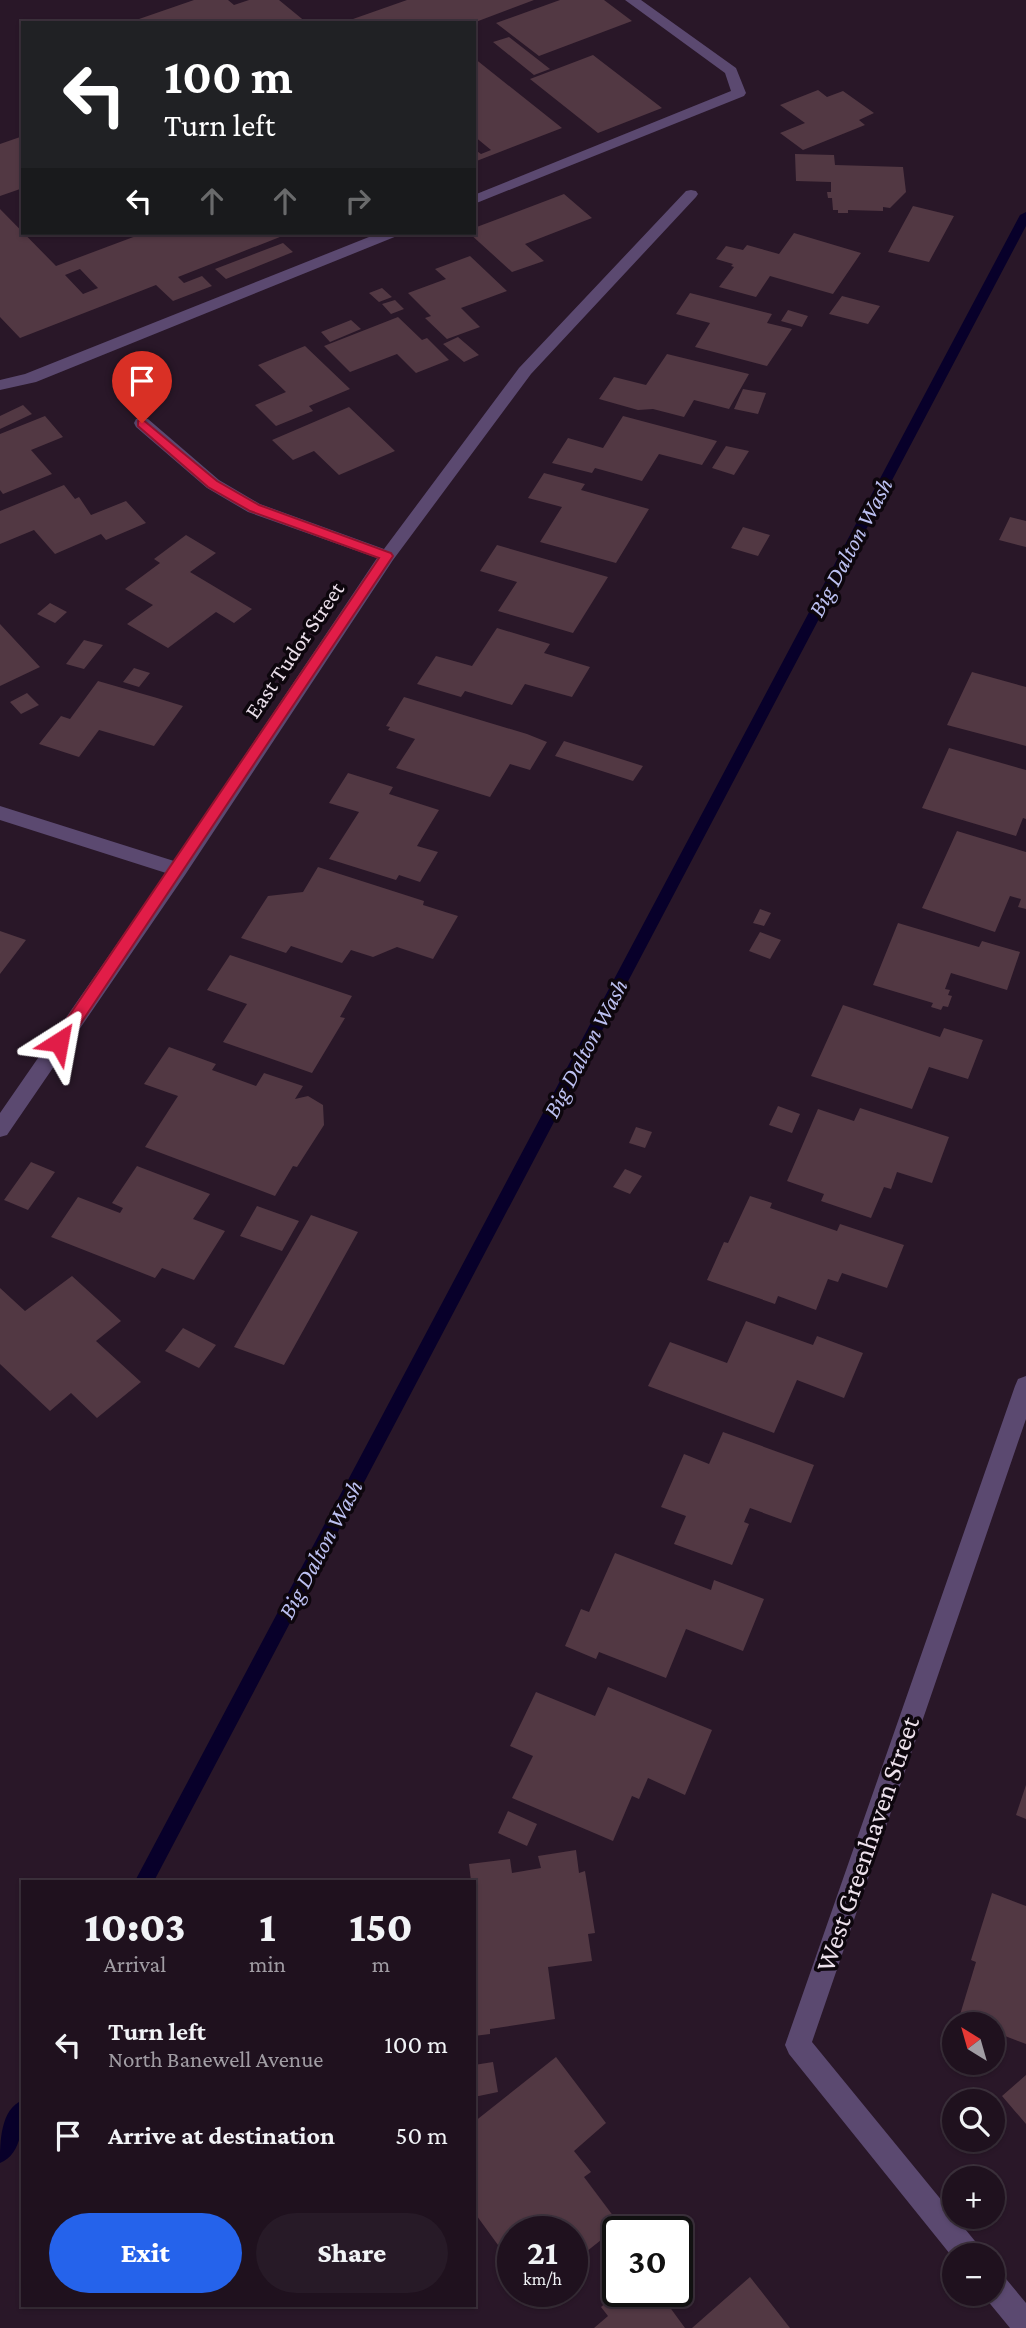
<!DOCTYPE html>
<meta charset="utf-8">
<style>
:root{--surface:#1f111e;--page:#271a27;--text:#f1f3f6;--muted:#a19da4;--line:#3c313c;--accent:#2563eb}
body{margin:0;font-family:"Crimson Pro",serif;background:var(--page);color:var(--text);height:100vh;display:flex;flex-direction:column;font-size:26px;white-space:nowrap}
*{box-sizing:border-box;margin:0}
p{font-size:23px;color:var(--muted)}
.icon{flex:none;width:38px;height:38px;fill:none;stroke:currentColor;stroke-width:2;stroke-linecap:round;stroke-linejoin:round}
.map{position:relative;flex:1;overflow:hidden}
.details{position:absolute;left:21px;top:1880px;width:455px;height:427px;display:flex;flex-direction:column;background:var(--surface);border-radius:0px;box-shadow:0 2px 5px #0004,0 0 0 2px var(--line)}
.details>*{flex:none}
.banner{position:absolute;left:21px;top:21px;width:455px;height:214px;border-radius:0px;box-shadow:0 2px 5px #0004,0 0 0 2px var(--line);background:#202124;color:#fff;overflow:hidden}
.needle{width:46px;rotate:323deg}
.tools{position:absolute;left:942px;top:2012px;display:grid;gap:14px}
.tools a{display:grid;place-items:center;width:63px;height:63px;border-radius:50%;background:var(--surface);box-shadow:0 2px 5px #0004,0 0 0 2px var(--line);font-size:35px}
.speed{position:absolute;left:497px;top:2216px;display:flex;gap:14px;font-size:35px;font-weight:700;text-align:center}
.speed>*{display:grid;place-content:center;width:91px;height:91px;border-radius:50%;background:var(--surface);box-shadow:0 2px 5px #0004,0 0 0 2px var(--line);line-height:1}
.speed small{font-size:18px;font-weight:400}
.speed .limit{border:4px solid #111;border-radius:10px;background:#fff;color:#111}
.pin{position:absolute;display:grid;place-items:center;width:60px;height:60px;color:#fff;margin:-72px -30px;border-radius:50% 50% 50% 0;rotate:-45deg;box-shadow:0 0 7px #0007}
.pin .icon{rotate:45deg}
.me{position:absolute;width:77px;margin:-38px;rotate:34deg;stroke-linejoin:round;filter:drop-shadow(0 0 5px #0008)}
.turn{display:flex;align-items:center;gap:24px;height:147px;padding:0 28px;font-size:32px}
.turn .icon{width:91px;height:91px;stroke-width:2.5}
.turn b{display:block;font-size:49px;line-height:60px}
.lanes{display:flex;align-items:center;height:66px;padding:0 28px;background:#0003;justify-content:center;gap:35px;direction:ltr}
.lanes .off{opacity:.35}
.eta{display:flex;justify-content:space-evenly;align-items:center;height:119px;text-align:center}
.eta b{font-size:42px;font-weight:800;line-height:49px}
.action{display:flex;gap:14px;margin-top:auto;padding:14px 28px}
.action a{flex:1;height:80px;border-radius:42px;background:var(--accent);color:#fff;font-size:28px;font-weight:800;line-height:80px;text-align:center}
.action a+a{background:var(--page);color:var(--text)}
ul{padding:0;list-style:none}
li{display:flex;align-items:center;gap:21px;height:91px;padding:0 28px}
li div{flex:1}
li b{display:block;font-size:26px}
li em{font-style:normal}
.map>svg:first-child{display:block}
</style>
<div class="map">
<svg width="1026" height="2328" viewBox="0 0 1026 2328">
<rect width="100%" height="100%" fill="#291728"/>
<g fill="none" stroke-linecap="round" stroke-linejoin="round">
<path fill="#08002a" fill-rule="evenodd" d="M1026,212V226L154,1881H135L1020,215Z
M23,2100C23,2121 23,2154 0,2163C0,2143 0,2109 23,2100Z"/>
</g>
<path fill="#523843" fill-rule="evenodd" d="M194,0H228L234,5L249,0H279L307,23H144L139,19Z
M407,0H534L473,23H357L353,19Z
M560,0H604L632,21L539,56L496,23Z
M509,37L550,69L534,75L493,42Z
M593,55L662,108L598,133L530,79Z
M474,58L562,128L474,162V149L481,154L491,150L474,136Z
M818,90L827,97L843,91L874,113L859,120L865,125L803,150L780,133L805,123L780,105Z
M23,136V188L0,196V144Z
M795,154L834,155L835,165L903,167L906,192L890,208L883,207V211L848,210V213H838V210H833L832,198H828L827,192H831V182L796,181Z
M564,194L592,218L525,244L544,261L512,272L469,233H474V228Z
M913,206L954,216L929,262L888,252Z
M0,209L56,266L144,233H290L178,277L184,283L202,276L212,286L173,301L156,285L20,338L0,317ZM80,269L98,288L83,294L65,275Z
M794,233L861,253L833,294L770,276L756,297L719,287L734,267L731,266L733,264L716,259L726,246L743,250L747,245L779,254Z
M283,243L293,252L226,279L215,269Z
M470,256L507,291L461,308L480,327L447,339L425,318L431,316L408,293L446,279L435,269Z
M382,288L392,297L379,302L369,293Z
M690,293L772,314L767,323L792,329L767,366L695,347L710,323L676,314Z
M842,296L880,306L868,324L829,314Z
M395,300L404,309L391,314L382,304Z
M788,310L808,316L802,327L781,321Z
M398,317L422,340L427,338L449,360L416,373L397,354L350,372L324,346Z
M351,320L361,329L330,342L321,332Z
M458,337L479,355L464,362L443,344Z
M305,346L350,389L309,406L313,411L276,426L255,405L286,392L258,365Z
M667,354L749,374L729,409L694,400L684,417L653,409L638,410L599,399L614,377L646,385Z
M743,389L766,393L758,414L734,409Z
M23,405L32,414L0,429V416Z
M349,407L395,451L339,475L314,451L293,460L272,440Z
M45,416L63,437L31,450L52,474L3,494L0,490V434Z
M623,416L717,441L702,465L659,454L642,481L595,468L592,473L552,463L568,438L603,448Z
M726,446L749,451L734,475L712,468Z
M544,473L585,484L581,490L649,509L616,563L540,542L562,507L528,498Z
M64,485L75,499L79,497L91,515L126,501L146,523L106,540L101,534L55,554L34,530L0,544V511Z
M1010,517L1026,521V547L999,540Z
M743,527L770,535L758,556L731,548Z
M186,535L216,553L190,572L252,609L234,623L216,612L168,648L127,624L153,605L125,589L160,563L154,559Z
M497,545L608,577L573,633L498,611L517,582L480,571Z
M50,603L67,612L55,623L37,614Z
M0,624L40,667L0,686Z
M497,628L550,644L544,653L590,667L572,697L525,684L512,705L465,691L461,697L417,684L436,656L472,666Z
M84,640L103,645L84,669L66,664Z
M134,668L150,673L139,687L123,682Z
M972,672L1026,687V746L947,725Z
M98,681L157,698L183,706L154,746L99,730L79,757L39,744L61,716L70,719Z
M27,693L39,705L21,714L10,702Z
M404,697L527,734L547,742L530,770L510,764L490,797L396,768L415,739L388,730L390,727L386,726Z
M564,741L643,766L633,781L555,756Z
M949,748L1026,770V819L1023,818L1016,836L922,808Z
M348,773L393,787L389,794L439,810L417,846L438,852L420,882L399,875L396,880L329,859L359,812L329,803Z
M957,831L1026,852V909L1018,907L1021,899L1010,896L995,932L922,908Z
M318,867L424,901L423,905L458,916L433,959L397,947L373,957L351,950L342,963L291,946L286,953L241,938L268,896L303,892Z
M760,909L771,913L764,926L753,923Z
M898,923L979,947L982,941L1020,952L1007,990L951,973L945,989L950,990L948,995L952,996L948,1007L943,1006L941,1010L931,1007L933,1003L873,985Z
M0,931L26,940L0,974Z
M760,932L781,940L770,959L749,951Z
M230,955L352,996L340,1017L345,1018L312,1073L223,1042L247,1004L207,990Z
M843,1005L940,1037L944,1028L983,1040L968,1079L929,1067L912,1109L811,1076Z
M169,1047L216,1064L212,1070L256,1086L264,1073L303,1086L295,1099L308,1096L323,1105L324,1125L297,1167L293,1166L275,1196L145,1147L178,1096L144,1084Z
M778,1106L800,1114L792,1133L769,1125Z
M860,1108L949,1137L932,1183L897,1172L891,1189L884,1187L871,1218L821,1201L824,1194L787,1181L818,1109L854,1121Z
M636,1127L652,1132L645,1148L629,1143Z
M31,1162L55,1172L28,1210L4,1200Z
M137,1166L210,1194L193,1219L225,1231L194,1280L162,1268L155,1278L51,1237L78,1197L120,1213L123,1208L112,1203Z
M625,1169L642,1176L630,1194L613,1187Z
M750,1196L772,1203L770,1208L837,1231L840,1224L904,1245L887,1288L842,1273L838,1282L828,1279L816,1310L778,1296L775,1304L707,1280L724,1242L728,1243Z
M257,1206L299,1221L282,1251L240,1236Z
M311,1215L358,1232L284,1365L234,1347Z
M72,1276L121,1321L96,1341L141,1382L97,1418L71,1393L50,1411L0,1364V1288L25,1311Z
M746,1321L813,1345L817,1336L863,1353L844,1398L797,1380L774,1433L648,1386L670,1342L727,1363Z
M183,1328L216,1345L199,1368L165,1351Z
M723,1432L814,1465L791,1523L750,1508L744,1522L749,1524L732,1565L674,1544L686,1516L661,1507L684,1454L709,1464Z
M615,1553L711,1590L714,1580L764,1599L743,1651L686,1629L666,1678L599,1652L596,1659L565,1646L581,1609L589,1612Z
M608,1687L712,1730L685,1795L648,1778L639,1799L632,1796L613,1841L512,1798L533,1756L510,1746L536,1692L595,1716Z
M1026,1785V1819L1016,1815Z
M508,1811L537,1824L527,1846L498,1833Z
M576,1850L579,1873L585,1871L595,1933L588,1934L592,1961L548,1967L555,2019L490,2029V2034L474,2036V1881H471L469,1864L510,1859L512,1873L541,1868L538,1856Z
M992,1893L1026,1906V2044L992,2031V2025H977L959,2018L976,1962L971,1960Z
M556,2057L606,2123L574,2151L591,2172L584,2177L620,2225L572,2263V2231H534L527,2222L498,2245L474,2212V2122Z
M493,2062L498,2092L474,2097V2065Z
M1026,2075V2124L1002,2096Z
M750,2277L790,2328H692Z
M620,2291H671L674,2295L666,2302L685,2328H594L608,2316L601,2307Z"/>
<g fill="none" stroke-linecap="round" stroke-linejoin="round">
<path fill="#5b4970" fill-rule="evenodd" d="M625,0H641L736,68L746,93L744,96L474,204V195L731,91L725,73Z
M691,190L696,191L698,194L696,197L531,374L393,560L185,875L7,1135L0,1137V1113L166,873L0,820V806L174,861L377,558L248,512L207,488L136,427L134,423L136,419H148L219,480L260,504L384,549L519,368L686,191Z
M379,233H400L397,236L36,382L0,390V380L25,374Z
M1026,1376V1419L812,2042L979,2246L983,2256H954V2259L789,2054L785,2045L1015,1386L1018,1379Z
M992,2270L1002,2274L1026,2303V2328H1010L982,2294H992Z"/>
</g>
<path fill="#e11d48" stroke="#92132f" stroke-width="2" d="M142,419L217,481L259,505L391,553L393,556L65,1047H54L52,1042L54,1038L379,558L250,511L208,487L138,426V421Z"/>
<g text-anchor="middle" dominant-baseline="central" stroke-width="7" stroke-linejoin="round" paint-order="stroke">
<g font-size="23" fill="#ece0eb" stroke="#0d060d">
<text transform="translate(294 650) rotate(-56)">East Tudor Street</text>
</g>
<g font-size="24" font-style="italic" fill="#bcc0f1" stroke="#0d060d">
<text transform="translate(850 547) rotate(-62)">Big Dalton Wash</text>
<text transform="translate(585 1048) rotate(-62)">Big Dalton Wash</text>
<text transform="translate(320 1549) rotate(-62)">Big Dalton Wash</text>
</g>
<g font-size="28" fill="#ece0eb" stroke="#0d060d">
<text transform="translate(867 1844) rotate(-71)">West Greenhaven Street</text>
</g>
</g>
</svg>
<div class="tools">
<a><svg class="needle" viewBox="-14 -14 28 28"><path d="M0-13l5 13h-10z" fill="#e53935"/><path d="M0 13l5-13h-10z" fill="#a19da4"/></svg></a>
<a><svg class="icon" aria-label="search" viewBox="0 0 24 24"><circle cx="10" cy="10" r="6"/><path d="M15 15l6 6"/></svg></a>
<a>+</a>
<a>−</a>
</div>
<div class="speed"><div>21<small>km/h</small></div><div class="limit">30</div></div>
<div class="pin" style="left:142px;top:423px;background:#d93025"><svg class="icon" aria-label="arrive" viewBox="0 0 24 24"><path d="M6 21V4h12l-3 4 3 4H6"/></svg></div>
<svg class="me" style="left:59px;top:1042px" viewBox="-20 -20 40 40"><path d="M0-17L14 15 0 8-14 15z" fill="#e11d48" stroke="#fff" stroke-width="4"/></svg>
<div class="banner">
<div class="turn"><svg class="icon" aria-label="left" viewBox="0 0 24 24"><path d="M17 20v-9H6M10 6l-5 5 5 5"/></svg><div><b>100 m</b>Turn left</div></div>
<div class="lanes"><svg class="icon" aria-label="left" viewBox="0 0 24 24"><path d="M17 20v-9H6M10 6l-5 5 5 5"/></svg><svg class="icon off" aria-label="ahead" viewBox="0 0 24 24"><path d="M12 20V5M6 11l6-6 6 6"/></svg><svg class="icon off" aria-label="ahead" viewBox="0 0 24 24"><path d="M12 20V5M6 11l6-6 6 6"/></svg><svg class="icon off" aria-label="right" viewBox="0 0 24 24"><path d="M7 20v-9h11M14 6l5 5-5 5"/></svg></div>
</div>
<section class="details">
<div class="eta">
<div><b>10:03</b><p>Arrival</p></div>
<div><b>1</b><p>min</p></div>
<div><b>150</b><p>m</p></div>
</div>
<ul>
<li><svg class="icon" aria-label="left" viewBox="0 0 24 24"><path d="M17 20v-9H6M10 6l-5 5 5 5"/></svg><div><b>Turn left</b><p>North Banewell Avenue</p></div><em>100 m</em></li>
<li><svg class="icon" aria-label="arrive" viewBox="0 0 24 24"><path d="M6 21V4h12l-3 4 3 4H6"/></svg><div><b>Arrive at destination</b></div><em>50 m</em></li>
</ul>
<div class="action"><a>Exit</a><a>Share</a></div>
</section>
</div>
